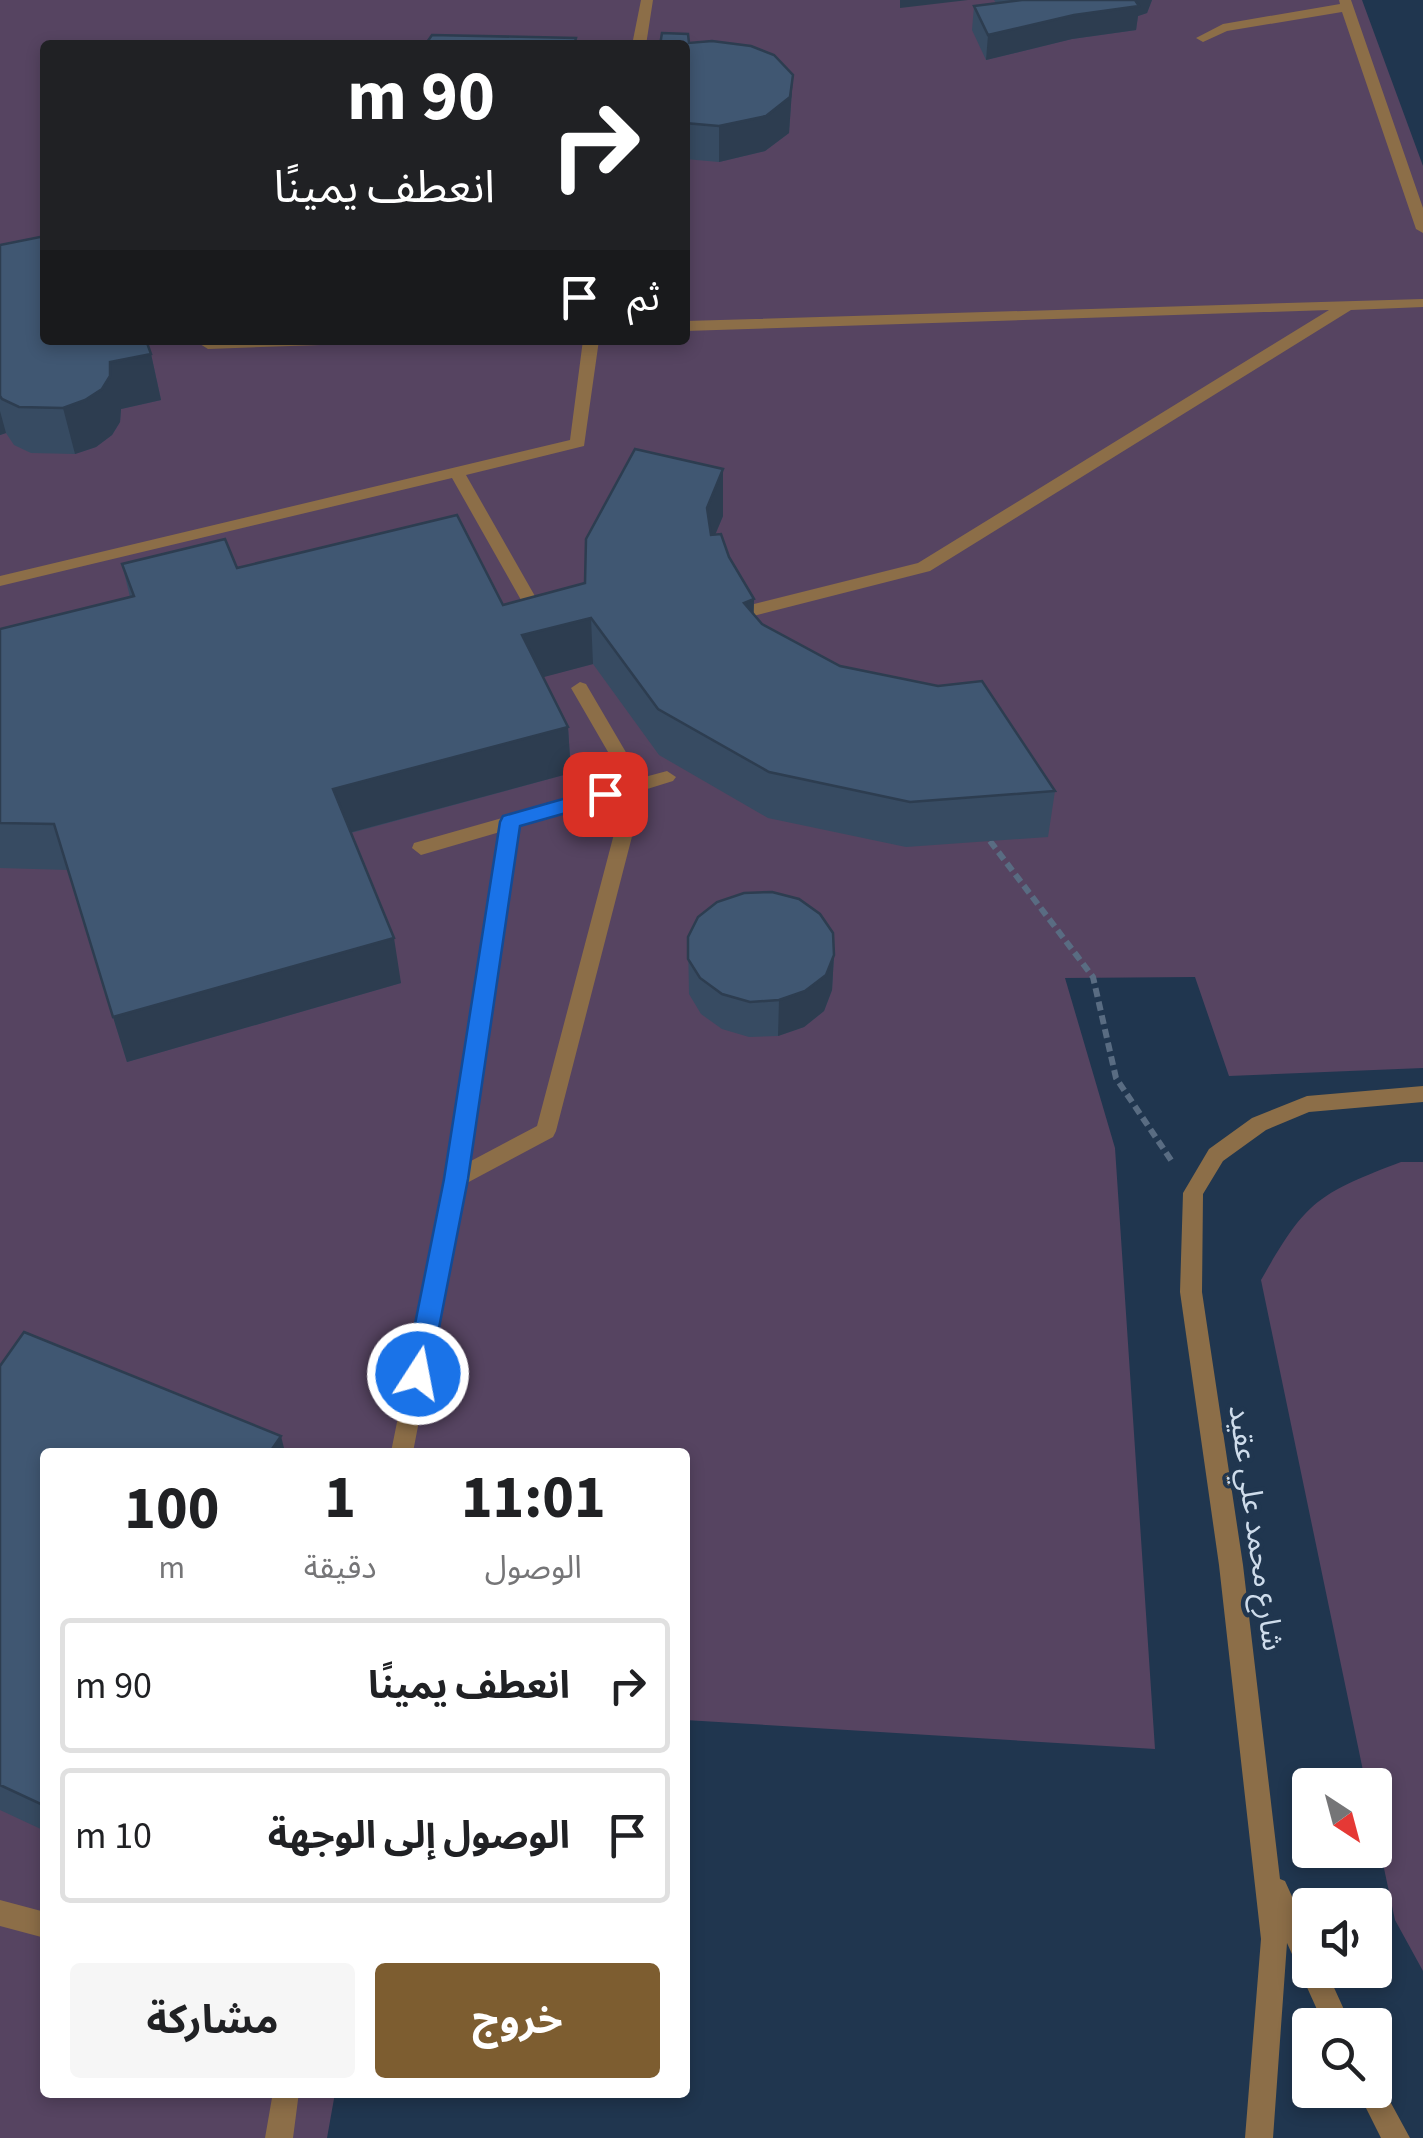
<!DOCTYPE html>
<html lang="ar">
<meta charset="utf-8">
<style>
:root{--surface:#fff;--page:#f6f6f6;--text:#202124;--muted:#757577;--line:#e0e0e0;--accent:#7d5d30}
body{margin:0;font-family:"Source Sans 3","Noto Sans Arabic",sans-serif;background:var(--page);color:var(--text);direction:rtl;height:100vh;display:flex;flex-direction:column;font-size:38px;white-space:nowrap}
*{box-sizing:border-box;margin:0}
p{font-size:32px;color:var(--muted)}
.icon{flex:none;width:55px;height:55px;fill:none;stroke:currentColor;stroke-width:2;stroke-linecap:round;stroke-linejoin:round}
.map{position:relative;flex:1;overflow:hidden;direction:ltr}
.details{position:absolute;left:40px;top:1448px;width:650px;height:650px;display:flex;flex-direction:column;background:var(--surface);border-radius:10px;box-shadow:0 5px 15px #0003;direction:rtl}
.details>*{flex:none}
.hud{position:absolute;left:40px;top:40px;width:650px;height:305px;border-radius:10px;box-shadow:0 5px 15px #0003;direction:rtl;background:#202124;color:#fff;overflow:hidden}
.needle{width:65px;rotate:144deg}
.fabs{position:absolute;left:1292px;top:1768px;display:grid;gap:20px}
.fabs a{display:grid;place-items:center;width:100px;height:100px;border-radius:10px;background:var(--surface);box-shadow:0 5px 15px #0003;font-size:50px}
.pin{position:absolute;display:grid;place-items:center;width:85px;height:85px;color:#fff;margin:-42px;border-radius:20px;box-shadow:0 5px 15px #0006}
.me{position:absolute;width:110px;margin:-55px;rotate:11deg;stroke-linejoin:round;filter:drop-shadow(0 0 8px #0008)}
.turn{display:flex;align-items:center;gap:35px;height:210px;padding:0 30px;font-size:45px}
.turn .icon{width:130px;height:130px;stroke-width:2.5}
.turn b{display:block;font-size:70px;line-height:85px}
.then{display:flex;align-items:center;height:95px;padding:0 30px;background:#0003;gap:20px;font-size:38px}
.eta{display:flex;justify-content:space-evenly;align-items:center;height:170px;text-align:center}
.eta b{font-size:60px;font-weight:700;line-height:70px}
.cta{display:flex;gap:20px;margin-top:auto;padding:20px 30px}
.cta a{flex:1;height:115px;border-radius:10px;background:var(--accent);color:#fff;font-size:40px;font-weight:700;line-height:115px;text-align:center}
.cta a+a{background:var(--page);color:var(--text)}
ul{padding:0;list-style:none}
li{display:flex;align-items:center;gap:30px;height:135px;margin:0 20px 15px;padding:0 10px;border:5px solid var(--line);border-radius:10px}
li div{flex:1}
li b{display:block;font-size:38px}
li em{font-style:normal}
.map>svg:first-child{display:block}
</style>
<div class="map">
<svg width="1423" height="2138" viewBox="0 0 1423 2138">
<rect width="100%" height="100%" fill="#20364f"/>
<path fill="#564461" fill-rule="evenodd" d="M0,0H1362L1423,166V1068L1229,1076L1195,977L1065,978L1115,1148L1155,1749L685,1720V1452H45V2092L335,2093L327,2138H0ZM45,45H685V340H45Z
M1401,1162H1423V1971L1395,1920L1375,1826V1785H1366L1261,1280C1306,1201 1317,1194 1401,1162Z"/>
<g fill="none" stroke-linecap="round" stroke-linejoin="round">
<path stroke="#596c82" stroke-width="6" stroke-dasharray="9 5" stroke-linecap="butt" d="M990,841L1093,977L1116,1078L1173,1163"/>
<path fill="#8c6e48" fill-rule="evenodd" d="M641,0H653L646,45H632Z
M1339,0H1351L1423,208V233L1416,229L1342,12L1227,31L1203,42L1196,38L1223,24L1340,4Z
M1423,299V307L1351,310L930,571L734,621L726,615L734,609L918,563L1329,310L685,331V321Z
M206,340H328L320,345L208,349L200,344Z
M583,340H599L584,446L466,475L548,619L546,623H534L452,478L0,586V576L570,440Z
M580,682L586,684L641,778L667,771L676,777L673,781L644,790L556,1131L553,1137L465,1184L413,1452H391L446,1179L500,832L421,855L412,848L414,843L626,783L571,688ZM624,796L537,1126L469,1162L520,826Z
M0,1900L45,1912V1938L0,1926Z
M273,2092H299L293,2138H265Z"/>
<path fill="#8c6e48" fill-rule="evenodd" d="M1423,1086V1102L1309,1112L1266,1130L1223,1161L1203,1194L1202,1292L1243,1565L1280,1879L1285,1881L1310,1936V1970H1326L1351,2025H1324L1287,1943L1273,2138H1245L1261,1939L1219,1565L1180,1292L1183,1193L1209,1149L1252,1118L1307,1096Z
M1375,2079L1379,2081L1410,2138H1381L1357,2090H1375Z"/>
</g>
<path fill="#374b62" d="M994,0H1152L1147,13L1138,16L1136,30L1072,39L986,60L972,30L974,6L996,3Z
M689,43L793,75L789,133L765,151L719,162L685,159V45Z
M0,245L151,354L161,400L121,409L120,422L112,435L96,447L75,454L31,453L14,445L6,433L0,435Z
M723,469V516L715,535L754,599L753,614L762,624L1055,791L1048,837L906,847L768,818L659,755L593,664L543,677L568,727L571,773L351,833L401,983L127,1062L68,870L0,868V629L130,597L122,564L237,568L503,605L585,583Z
M688,937L834,955L832,990L824,1011L804,1027L778,1036L749,1037L722,1029L701,1014L689,994Z
M0,1366L45,1452V1831L0,1810Z"/>
<path fill="#2d3d50" d="M900,0H968L900,8Z
M1131,0H1152L1147,13L1138,16L1136,30L1072,39L986,60L988,35Z
M793,75L789,133L765,151L719,162V126Z
M151,354L161,400L121,409L120,422L112,435L96,447L75,454L63,408L110,362Z
M0,411L6,433L0,435Z
M723,469V516L707,554V508Z
M754,599L753,645L744,603Z
M591,618L593,664L525,682L522,635Z
M568,727L571,773L341,835L333,789Z
M394,938L401,983L127,1062L113,1017Z
M834,955L832,990L824,1011L804,1027L778,1036L779,1000Z
M281,1436L285,1452H270Z"/>
<path fill="#405772" stroke="#2d3d50" stroke-width="2.5" d="M1022,0H1135L1139,6L1074,15L988,35L974,6Z
M662,33L688,34L689,43L712,41L751,46L774,55L793,75L790,97L766,116L719,126L685,123V45H660Z
M432,35L576,38L574,45H425Z
M45,236V340H146L151,354L110,362V376L102,389L85,400L63,408L19,407L2,399L0,396V245Z
M635,449L723,469L707,508L711,535L721,534L729,557L754,599L744,603L762,624L840,666L938,686L982,681L1055,791L910,802L769,772L658,709L591,618L522,635L568,727L333,789L394,938L113,1017L54,824L0,823V629L134,596L122,564L225,539L237,568L457,515L503,605L585,583L586,539Z
M772,892L799,899L820,914L833,933L834,955L826,975L805,991L779,1000L750,1002L722,994L700,978L688,959V937L698,917L717,902L744,893Z
M24,1332L281,1436L270,1452H45V1806L0,1785V1366Z"/>
<path fill="#1a73e8" stroke="#114b97" stroke-width="2.5" d="M605,787L615,794L612,800L520,826L468,1179L430,1374L427,1382L418,1385L409,1382L405,1374L444,1179L500,822L503,816Z"/>
<g text-anchor="middle" dominant-baseline="central" stroke-width="9" stroke-linejoin="round" paint-order="stroke">
<g font-size="30" fill="#cedceb" stroke="#20364f">
<text transform="translate(1256 1528) rotate(82)">شارع محمد علي عقيد</text>
</g>
</g>
</svg>
<div class="fabs">
<a><svg class="needle" viewBox="-14 -14 28 28"><path d="M0-13l5 13h-10z" fill="#e53935"/><path d="M0 13l5-13h-10z" fill="#757577"/></svg></a>
<a><svg class="icon" aria-label="sound" viewBox="0 0 24 24"><path d="M4 9h4l5-4v14l-5-4H4zM17 9q2 3 0 6"/></svg></a>
<a><svg class="icon" aria-label="search" viewBox="0 0 24 24"><circle cx="10" cy="10" r="6"/><path d="M15 15l6 6"/></svg></a>
</div>
<div class="pin" style="left:605px;top:794px;background:#d93025"><svg class="icon" aria-label="arrive" viewBox="0 0 24 24"><path d="M6 21V4h12l-3 4 3 4H6"/></svg></div>
<svg class="me" style="left:418px;top:1374px" viewBox="-20 -20 40 40"><circle r="17" fill="#1a73e8" stroke="#fff" stroke-width="3"/><path d="M0-11L8 9 0 5-8 9z" fill="#fff"/></svg>
<div class="hud">
<div class="turn"><svg class="icon" aria-label="right" viewBox="0 0 24 24"><path d="M7 20v-9h11M14 6l5 5-5 5"/></svg><div><b>90 m</b>انعطف يمينًا</div></div>
<div class="then">ثم<svg class="icon" aria-label="arrive" viewBox="0 0 24 24"><path d="M6 21V4h12l-3 4 3 4H6"/></svg></div>
</div>
<section class="details">
<div class="eta">
<div><b>11:01</b><p>الوصول</p></div>
<div><b>1</b><p>دقيقة</p></div>
<div><b>100</b><p>m</p></div>
</div>
<ul>
<li><svg class="icon" aria-label="right" viewBox="0 0 24 24"><path d="M7 20v-9h11M14 6l5 5-5 5"/></svg><div><b>انعطف يمينًا</b></div><em>90 m</em></li>
<li><svg class="icon" aria-label="arrive" viewBox="0 0 24 24"><path d="M6 21V4h12l-3 4 3 4H6"/></svg><div><b>الوصول إلى الوجهة</b></div><em>10 m</em></li>
</ul>
<div class="cta"><a>خروج</a><a>مشاركة</a></div>
</section>
</div>
